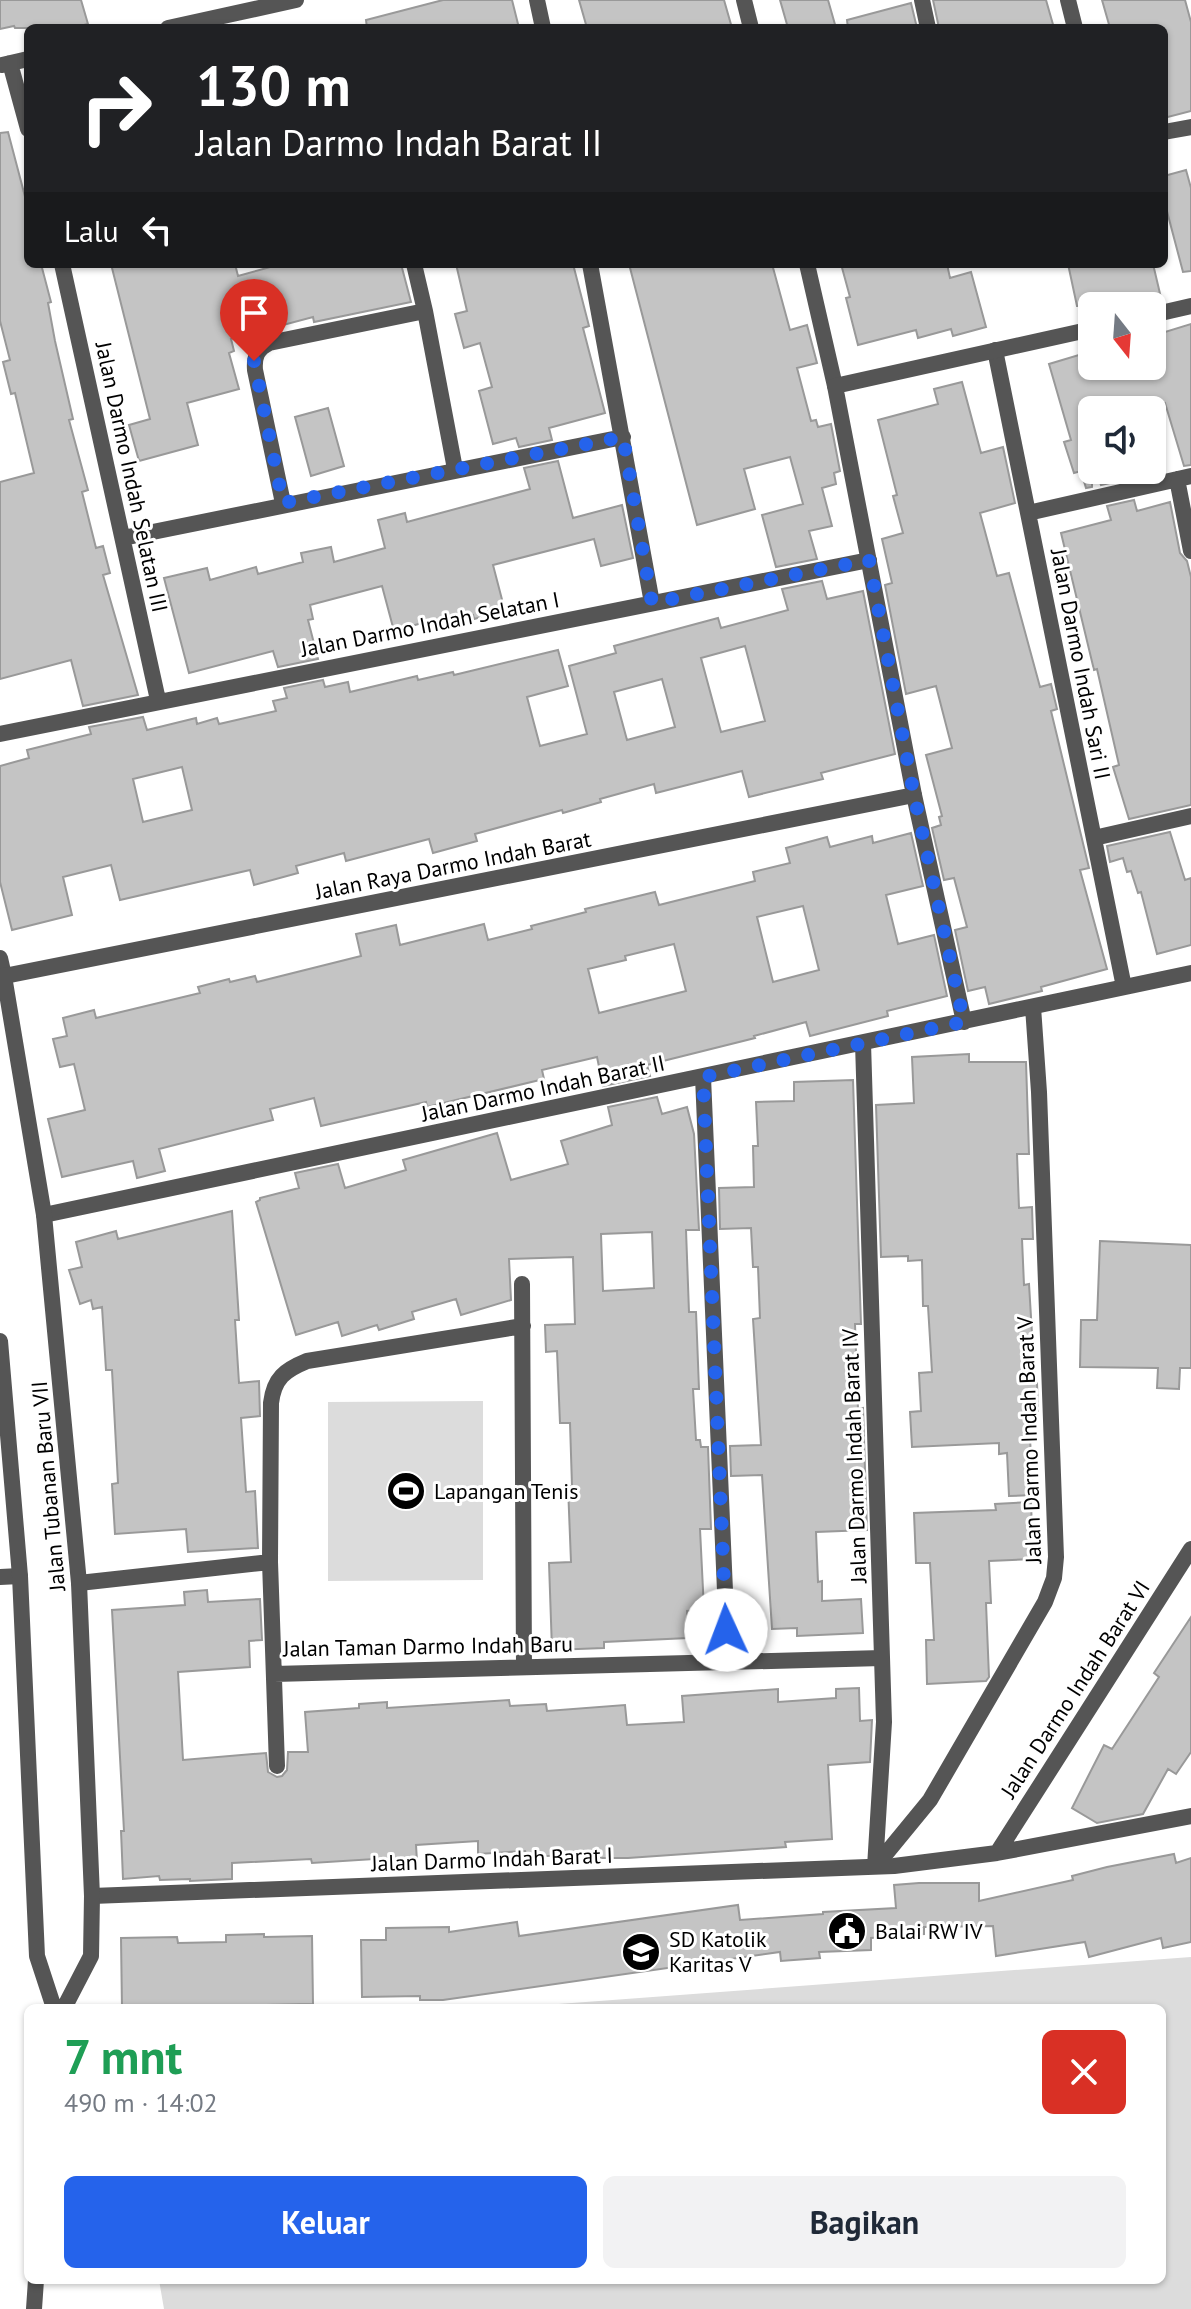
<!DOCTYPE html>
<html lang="id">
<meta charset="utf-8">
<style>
:root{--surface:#fff;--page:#f2f2f3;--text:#1f2937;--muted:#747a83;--accent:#2563eb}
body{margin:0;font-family:"PT Sans",sans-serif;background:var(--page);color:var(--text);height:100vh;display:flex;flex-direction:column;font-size:30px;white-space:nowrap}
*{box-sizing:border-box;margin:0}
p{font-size:26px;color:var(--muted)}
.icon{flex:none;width:44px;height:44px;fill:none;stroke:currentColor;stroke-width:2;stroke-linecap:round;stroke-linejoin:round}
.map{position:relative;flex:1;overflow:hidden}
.details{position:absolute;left:24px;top:2004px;width:1142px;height:280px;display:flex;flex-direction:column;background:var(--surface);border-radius:12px;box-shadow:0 2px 6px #0004}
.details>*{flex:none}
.hud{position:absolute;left:24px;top:24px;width:1144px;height:244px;border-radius:12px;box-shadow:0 2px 6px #0004;background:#202124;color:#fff;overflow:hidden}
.needle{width:52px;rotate:163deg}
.controls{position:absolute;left:1078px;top:292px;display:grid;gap:16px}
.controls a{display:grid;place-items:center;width:88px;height:88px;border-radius:12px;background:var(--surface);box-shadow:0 2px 6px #0004;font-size:40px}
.pin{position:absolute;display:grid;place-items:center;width:68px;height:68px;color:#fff;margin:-82px -34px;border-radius:50% 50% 50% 0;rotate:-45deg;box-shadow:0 0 8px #0007}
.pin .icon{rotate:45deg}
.me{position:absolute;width:88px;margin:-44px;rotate:358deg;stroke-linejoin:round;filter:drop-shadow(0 0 6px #0008)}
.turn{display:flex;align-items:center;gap:28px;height:168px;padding:0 40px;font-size:36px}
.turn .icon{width:104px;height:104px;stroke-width:2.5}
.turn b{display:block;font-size:56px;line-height:68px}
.then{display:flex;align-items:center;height:76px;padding:0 40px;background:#0003;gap:16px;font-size:30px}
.round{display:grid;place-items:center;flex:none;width:84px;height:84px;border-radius:12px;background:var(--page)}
.head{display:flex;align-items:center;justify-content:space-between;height:136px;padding:0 40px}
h1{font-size:48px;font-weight:700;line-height:60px;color:#1e9e55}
.action{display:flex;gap:16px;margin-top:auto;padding:16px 40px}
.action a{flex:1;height:92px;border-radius:12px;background:var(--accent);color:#fff;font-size:32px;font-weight:700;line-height:92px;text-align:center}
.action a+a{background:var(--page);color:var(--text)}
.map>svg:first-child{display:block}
</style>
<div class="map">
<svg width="1191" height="2309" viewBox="0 0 1191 2309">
<rect width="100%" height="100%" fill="#fff"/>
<path fill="#dcdcdc" d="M483,1401V1580L328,1581V1402Z
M1191,1957V2309H164L159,2280H1162V2008H504Z"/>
<path fill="#c4c4c4" stroke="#999" stroke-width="2" fill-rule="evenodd" d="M0,0H81L88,24L71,28H15L14,26L0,29Z
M443,0H512L519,28H367L366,20Z
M579,0H724L732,28H587Z
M780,0H828L836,28H788Z
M933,0H1046L1054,28H939Z
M1102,0H1185L1191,22V111L1164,118V28H1110Z
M911,3L917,28H848L847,20Z
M8,132L28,208V264H41L51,302L48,303L55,341L73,419L69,420L88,490L82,492L96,548L103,546L110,573L103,575L138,695L83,706L71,660L0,679V482L34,473L15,393L11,394L3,362L10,360L0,321V133Z
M1186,170L1191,188V271L1183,272L1164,200V176Z
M111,264H235L238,276L281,264H401L411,302L314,322L313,317L231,339L234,351L229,353L239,389L187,403L198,445L139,461L129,425L150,419Z
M456,264H573L589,326L583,328L605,413L549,428L552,440L519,447L516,438L493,444L479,391L492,387L480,343L464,348L455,314L467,311Z
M629,264H772L790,330L807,325L817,363L797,368L811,421L816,420L818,427L831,424L840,471L834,473L836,484L822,488L832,526L809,531L817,559L776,567L762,515L803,504L790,457L744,469L755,509L697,525Z
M841,264H947L950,278L971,272L986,327L953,336L951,329L918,338L916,330L858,345L846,298L850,297Z
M1068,264H1153L1162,302L1146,306H1077Z
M1191,324V465L1184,466L1165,403L1143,410H1092V487L1086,488L1081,471L1074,473L1064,442L1071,440L1049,364L1092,351V366H1152V336Z
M962,382L981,453L1003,447L1015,503L980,513L997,576L1009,573L1040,687L1051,684L1057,709L1051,711L1089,868L1080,870L1107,969L1041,987L1042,991L989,1004L985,987L968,991L955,930L967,927L954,878L944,880L932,828L941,825L939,817L942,816L926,755L952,748L936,686L906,694L885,585L892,583L882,539L903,533L893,496L897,495L878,420L938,404L934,389Z
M328,408L344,466L311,476L295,417Z
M558,461L573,518L622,505L633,558L601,566L594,539L493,565L505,611L474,619L473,615L437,625L436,619L394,631L382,586L310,605L313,619L308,620L318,659L278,667L273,651L189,673L164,578L207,568L210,580L256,567L258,574L303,562L301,553L331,547L334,562L385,548L378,520L405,513L407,522L530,489L524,468Z
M1096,470H1125L1127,479L1101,485Z
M1134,500L1137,511L1170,502L1180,553L1187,561L1191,577V805L1129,819L1113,767L1119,765L1097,669L1094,670L1061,533L1111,520L1107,506Z
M822,581L827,599L863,591L895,754L821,773L823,779L749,797L742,771L656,793L654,784L600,799L601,802L563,813L562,810L475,834L477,841L433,853L429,839L346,861L344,853L296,866L298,873L254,885L250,870L120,900L111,865L63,877L72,915L12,930L0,882V766L29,758L27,750L91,734L89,727L143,717L147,730L196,718L197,724L217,718L219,724L276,711L273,701L287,698L284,688L323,680L325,687L348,682L350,692L417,676L418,680L453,672L454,675L558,650L568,686L527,697L540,746L587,734L569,666L616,653L614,646L718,618L721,628L788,610L782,589ZM745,646L765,721L721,732L701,658ZM662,679L675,727L627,740L614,692ZM182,767L192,810L143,822L133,779Z
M1170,832L1185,880L1191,878V945L1157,954L1141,892L1138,893L1131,871L1127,872L1123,858L1110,862L1107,846Z
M911,833L923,886L886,895L898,944L934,935L947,996L887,1011L888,1016L810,1036L806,1022L754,1036L755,1038L647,1065L650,1076L603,1086L597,1057L542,1070L544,1079L427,1107L426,1102L321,1126L314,1098L270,1109L273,1120L159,1149L165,1171L137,1178L133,1161L62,1177L48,1119L85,1110L74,1064L60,1067L53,1039L67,1036L63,1018L94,1010L96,1018L200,993L198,987L229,979L230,982L255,976L257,982L361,956L356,934L396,925L400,945L484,924L488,940L532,929L531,926L586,912L585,909L655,892L659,905L755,881L753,872L790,863L786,848L827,837L830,847L872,836L873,843ZM803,906L819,970L773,982L757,917ZM674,944L686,991L599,1013L588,969L626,960L625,956Z
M969,1054V1062H1026L1029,1154H1017L1019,1208L1032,1207L1033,1239H1022L1024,1285L1029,1284L1035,1383H1037L1038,1411L1028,1412L1034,1495L1009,1496L1007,1453L999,1454V1443L912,1447L910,1412L921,1411L919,1373L932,1372L928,1306H923L922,1260L908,1261V1256L881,1257L876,1105L914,1103L912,1057Z
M853,1080L861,1324H855L858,1409L863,1408L867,1530L816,1532L818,1582L822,1581V1601L861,1599L863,1633L797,1636V1628L772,1629L762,1475L731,1476L730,1446L761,1445L753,1319L760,1318L758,1267H753L751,1228L720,1229L719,1188L754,1187L753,1146H758L756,1102L794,1101V1082Z
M657,1097L662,1114L687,1107L694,1134L699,1230H686L689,1312H696L697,1337L699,1389H693L696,1440H700L701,1447H708L711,1529H700L704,1610L687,1611L688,1638L604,1642V1648L552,1650L549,1563L571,1562L568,1486H572L570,1423H560L557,1351L546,1352L545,1325L575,1324L573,1257L509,1259L511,1300L461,1315L456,1299L412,1312L414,1319L379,1330L377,1325L342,1336L338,1322L296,1335L256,1202L260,1200V1198L299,1188L295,1173L338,1164L345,1188L406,1170L403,1160L497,1133L511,1180L568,1164L561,1141L612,1125L608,1107ZM652,1232L654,1288L603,1291L601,1234Z
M232,1211L239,1320H235L239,1383L259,1381L260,1416L241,1418L246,1492L255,1491L258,1548L188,1552L186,1529L115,1534L112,1484L118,1483L112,1370H106L102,1307L93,1309L91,1300L80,1304L69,1270L82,1267L76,1242L116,1231L118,1239Z
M1100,1241L1191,1245V1368H1180L1179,1389L1157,1388L1158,1368L1080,1367L1081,1320H1097Z
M1031,1502L1033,1559L989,1561L991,1603H986L989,1677L986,1681L927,1684L926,1640H934L930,1563H916L914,1513L996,1510L995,1504Z
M207,1590L208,1602L260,1599L262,1640L249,1641L250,1667L178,1672L183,1760L266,1753L268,1772L277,1777L282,1776L287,1770L288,1752H308L305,1712L359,1708V1704L387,1702V1708L509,1700L510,1706L546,1704L547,1711L625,1705L627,1725L684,1722L682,1696L778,1689V1702L836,1698V1689L859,1688L860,1721L872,1720L870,1762L828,1765L832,1839L785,1842L786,1847L628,1858H588V1854L526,1857L525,1851L478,1854V1841L416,1845L417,1861L391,1863L390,1858L312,1863L311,1859L232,1863V1879L190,1881V1879L160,1880L159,1876L123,1879L121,1831H124L112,1610L185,1605L184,1592Z
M1191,1617V1752L1176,1774L1168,1769L1143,1814L1097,1823L1072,1808L1104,1745L1112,1749L1159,1677L1154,1673Z
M1174,1854L1176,1863L1191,1858V1942L1163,1948L1161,1938L1089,1957L1085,1942L996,1956L993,1926L924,1927V1934L871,1938V1950L819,1952L820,1958L781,1961L780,1952L443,2000H420V1996L362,1997L361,1940H386V1928L449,1927V1932L517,1922L519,1936L738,1905L740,1920L823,1914V1912L896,1908L894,1885L919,1883H979V1901L1073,1880L1072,1876L1107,1867Z
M264,1934V1937L312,1936L313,2004L122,2008L121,1938L177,1937L178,1943L226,1942V1935Z"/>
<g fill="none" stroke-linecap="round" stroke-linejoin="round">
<path stroke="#555" stroke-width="16" d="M537,0L543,28
M744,0L751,28
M922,0L928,28
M1068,0L1075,28
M168,28L296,0
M10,63L28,129
M2,65L28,59
M1164,132L1191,127
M62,264L158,700
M414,264L425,311
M590,264L652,603
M807,264L835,386
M995,350L1124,987
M1177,479L1191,551
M283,503L255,370C254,357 257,349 269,343L425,311L455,469
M1028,513L1191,476
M123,538L623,437
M0,734L869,560
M914,795L964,1022
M1094,838L1191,816
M0,958L4,976
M863,1043L884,1722L875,1867
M703,1077L728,1661
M44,1215L1191,973
M522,1284L524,1667
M0,1577L20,1576
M79,1583L270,1562
M274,1674L882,1658
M277,1766L270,1562L271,1403C274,1378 285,1370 307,1361L523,1326
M997,1853L1191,1549
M875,1867L930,1800L1045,1602L1054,1578L1056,1557L1039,1092L1033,1007
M92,1896L894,1866L997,1853L1191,1816"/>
<path stroke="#555" stroke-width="16" d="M1152,315L1191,306
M4,976L44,1215L79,1583L92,1896L91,1956L64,2008
M0,977L914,795L835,386L1092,329
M0,1341L20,1576L37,1956L54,2008
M34,2309L36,2280"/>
</g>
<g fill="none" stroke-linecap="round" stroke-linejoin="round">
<path stroke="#2563eb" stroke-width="14" stroke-dasharray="0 25.2" d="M254,361L283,503L623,437L652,603L869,560L914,795L964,1022L703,1077L726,1630"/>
</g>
<defs>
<symbol id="stadium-disc" viewBox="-11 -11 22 22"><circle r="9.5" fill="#000" stroke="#fff"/><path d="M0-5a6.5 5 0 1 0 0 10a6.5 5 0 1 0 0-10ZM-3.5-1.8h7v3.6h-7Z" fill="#fff"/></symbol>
<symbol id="civic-disc" viewBox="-11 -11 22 22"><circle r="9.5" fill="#000" stroke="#fff"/><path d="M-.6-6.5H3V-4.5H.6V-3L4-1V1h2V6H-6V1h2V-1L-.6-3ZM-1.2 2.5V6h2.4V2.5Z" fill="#fff"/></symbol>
<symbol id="school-disc" viewBox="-11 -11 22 22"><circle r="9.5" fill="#000" stroke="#fff"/><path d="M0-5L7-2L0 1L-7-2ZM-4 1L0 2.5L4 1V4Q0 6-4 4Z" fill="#fff"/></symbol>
</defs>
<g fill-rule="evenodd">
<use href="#stadium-disc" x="384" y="1469" width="44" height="44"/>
<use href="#civic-disc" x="825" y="1909" width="44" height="44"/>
<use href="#school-disc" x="619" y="1930" width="44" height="44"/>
</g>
<g text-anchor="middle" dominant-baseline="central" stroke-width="6" stroke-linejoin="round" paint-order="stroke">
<g font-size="22" fill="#000" stroke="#fff">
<text transform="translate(132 477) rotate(78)">Jalan Darmo Indah Selatan III</text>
<text transform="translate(430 624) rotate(-11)">Jalan Darmo Indah Selatan I</text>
<text transform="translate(1081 664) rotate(79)">Jalan Darmo Indah Sari II</text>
<text transform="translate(453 865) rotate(-11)">Jalan Raya Darmo Indah Barat</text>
<text transform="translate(543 1088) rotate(-12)">Jalan Darmo Indah Barat II</text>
<text transform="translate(1029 1440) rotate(-92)">Jalan Darmo Indah Barat V</text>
<text transform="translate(854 1456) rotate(-92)">Jalan Darmo Indah Barat IV</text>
<text transform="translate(48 1486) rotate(-95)">Jalan Tubanan Baru VII</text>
<text transform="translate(428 1646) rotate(-1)">Jalan Taman Darmo Indah Baru</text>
<text transform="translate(1075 1689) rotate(-57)">Jalan Darmo Indah Barat VI</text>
<text transform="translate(492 1859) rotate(-2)">Jalan Darmo Indah Barat I</text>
</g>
<g font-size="22" fill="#000" stroke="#fff" text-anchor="start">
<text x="434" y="1491">Lapangan Tenis</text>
<text x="875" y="1931">Balai RW IV</text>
<text x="669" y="1939">SD Katolik<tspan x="669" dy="25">Karitas V</tspan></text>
</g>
</g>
</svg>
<div class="controls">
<a><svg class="needle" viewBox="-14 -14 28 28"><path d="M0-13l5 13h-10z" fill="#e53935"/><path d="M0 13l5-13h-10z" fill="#747a83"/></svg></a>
<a><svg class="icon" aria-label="sound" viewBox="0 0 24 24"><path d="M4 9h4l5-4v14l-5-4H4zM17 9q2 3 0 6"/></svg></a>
</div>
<div class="pin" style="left:254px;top:361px;background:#d93025"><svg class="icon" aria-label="arrive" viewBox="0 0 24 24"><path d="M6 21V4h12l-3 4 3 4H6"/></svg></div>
<svg class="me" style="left:726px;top:1630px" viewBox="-20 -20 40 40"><circle r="19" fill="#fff"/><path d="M0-13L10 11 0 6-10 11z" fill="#2563eb"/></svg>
<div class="hud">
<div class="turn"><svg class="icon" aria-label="right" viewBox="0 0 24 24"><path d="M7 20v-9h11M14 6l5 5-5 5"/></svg><div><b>130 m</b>Jalan Darmo Indah Barat II</div></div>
<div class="then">Lalu<svg class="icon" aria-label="left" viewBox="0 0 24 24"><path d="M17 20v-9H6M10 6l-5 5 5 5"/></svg></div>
</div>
<section class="details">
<div class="head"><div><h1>7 mnt</h1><p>490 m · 14:02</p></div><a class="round" style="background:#d93025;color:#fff"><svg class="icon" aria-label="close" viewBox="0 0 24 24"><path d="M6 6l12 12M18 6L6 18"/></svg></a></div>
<div class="action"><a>Keluar</a><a>Bagikan</a></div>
</section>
</div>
